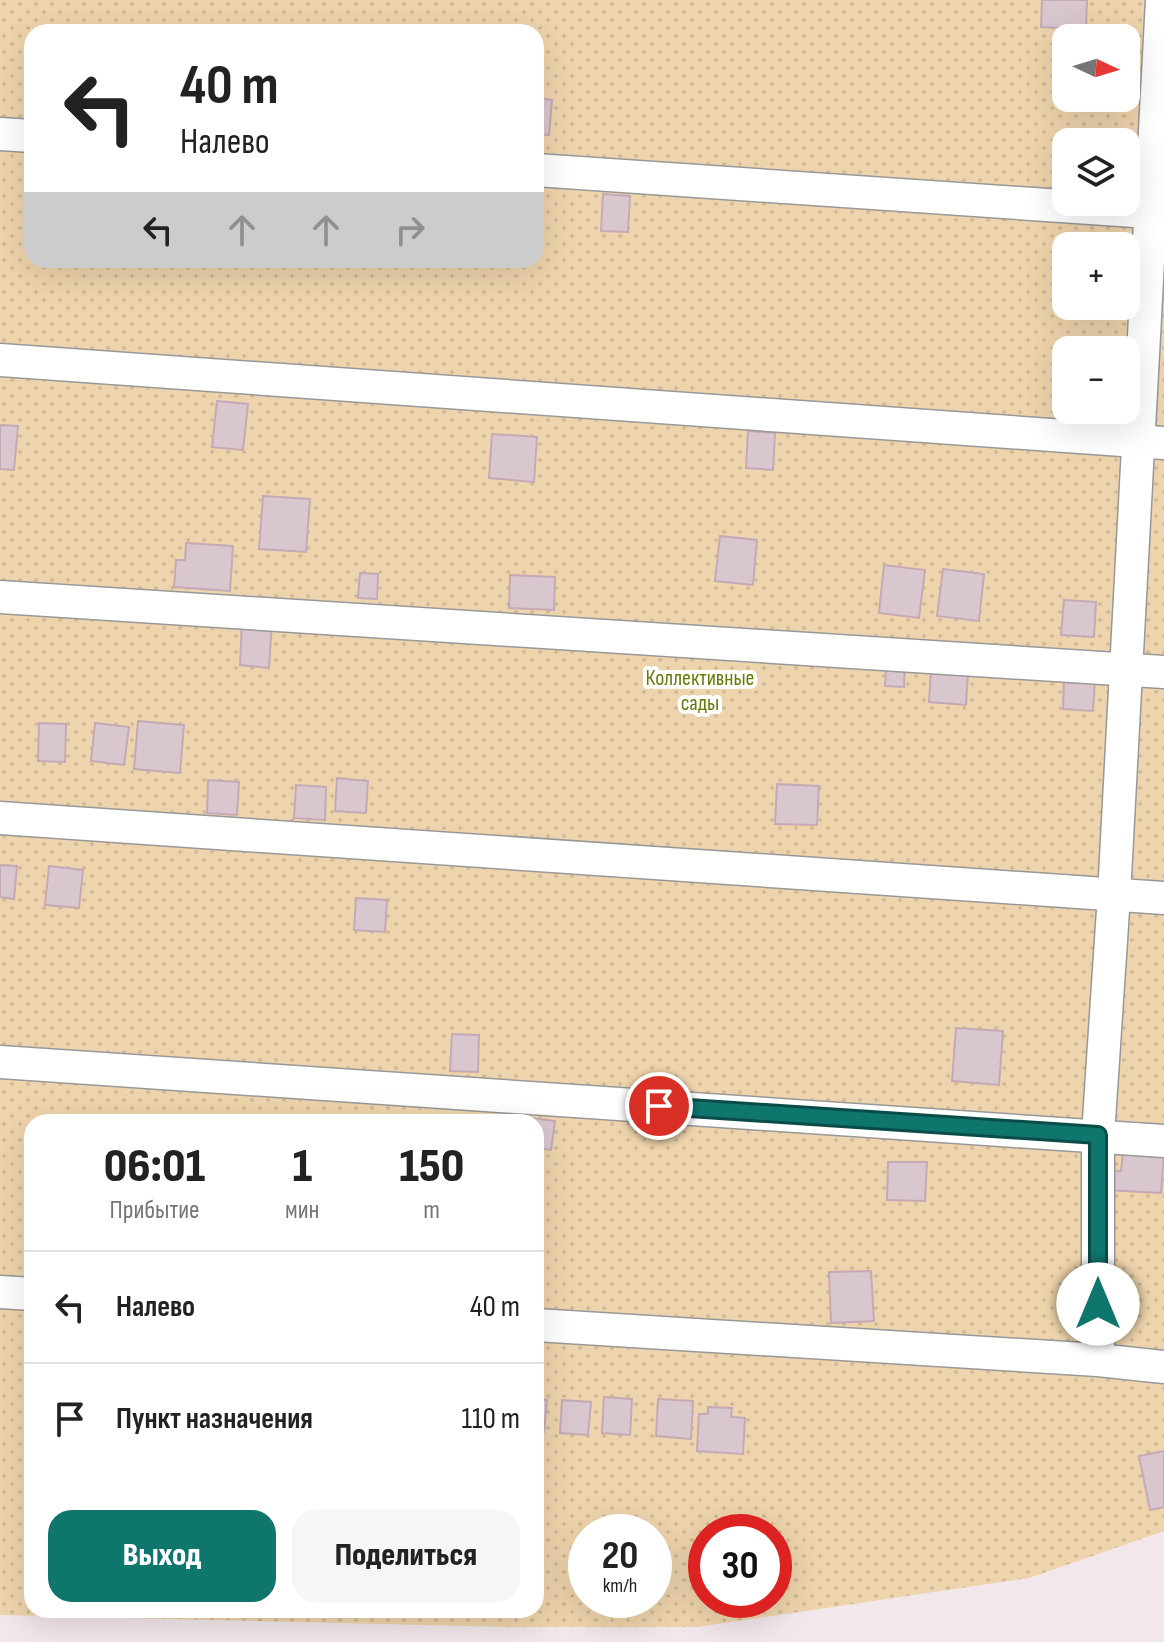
<!DOCTYPE html>
<html lang="ru">
<meta charset="utf-8">
<style>
:root{--surface:#fff;--page:#f6f6f6;--text:#222;--muted:#767676;--line:#e0e0e0;--accent:#0f766e}
body{margin:0;font-family:"Sofia Sans Condensed",sans-serif;background:var(--page);color:var(--text);height:100vh;display:flex;flex-direction:column;font-size:30px;white-space:nowrap}
*{box-sizing:border-box;margin:0}
p{font-size:26px;color:var(--muted)}
.icon{flex:none;width:44px;height:44px;fill:none;stroke:currentColor;stroke-width:2;stroke-linecap:round;stroke-linejoin:round}
.map{position:relative;flex:1;overflow:hidden}
.details{position:absolute;left:24px;top:1114px;width:520px;height:504px;display:flex;flex-direction:column;background:var(--surface);border-radius:24px;box-shadow:0 8px 32px #0002}
.details>*{flex:none}
.top-card{position:absolute;left:24px;top:24px;width:520px;height:244px;border-radius:24px;box-shadow:0 8px 32px #0002;background:#fff;color:var(--text);overflow:hidden}
.needle{width:52px;rotate:94deg}
.controls{position:absolute;left:1052px;top:24px;display:grid;gap:16px}
.controls a{display:grid;place-items:center;width:88px;height:88px;border-radius:16px;background:var(--surface);box-shadow:0 8px 32px #0002;font-size:40px}
.speed{position:absolute;left:568px;top:1514px;display:flex;gap:16px;font-size:40px;font-weight:700;text-align:center}
.speed>*{display:grid;place-content:center;width:104px;height:104px;border-radius:50%;background:var(--surface);box-shadow:0 8px 32px #0002;line-height:1}
.speed small{font-size:20px;font-weight:400}
.speed .limit{border:12px solid #d22;background:#fff;color:#111}
.pin{position:absolute;display:grid;place-items:center;width:68px;height:68px;color:#fff;margin:-34px;border:4px solid #fff;border-radius:50%;box-shadow:0 2px 8px #0007}
.me{position:absolute;width:88px;margin:-44px;rotate:0deg;stroke-linejoin:round;filter:drop-shadow(0 0 6px #0008)}
.turn{display:flex;align-items:center;gap:28px;height:168px;padding:0 24px;font-size:36px}
.turn .icon{width:104px;height:104px;stroke-width:2.5}
.turn b{display:block;font-size:56px;line-height:68px}
.lanes{display:flex;align-items:center;height:76px;padding:0 24px;background:#0003;justify-content:center;gap:40px;direction:ltr}
.lanes .off{opacity:.35}
.eta{display:flex;justify-content:space-evenly;align-items:center;height:136px;text-align:center}
.eta b{font-size:48px;font-weight:800;line-height:56px}
.primary-button{display:flex;gap:16px;margin-top:auto;padding:16px 24px}
.primary-button a{flex:1;height:92px;border-radius:24px;background:var(--accent);color:#fff;font-size:32px;font-weight:800;line-height:92px;text-align:center}
.primary-button a+a{background:var(--page);color:var(--text)}
ul{padding:0;list-style:none}
li{display:flex;align-items:center;gap:24px;height:112px;padding:0 24px;border-top:2px solid var(--line)}
li div{flex:1}
li b{display:block;font-size:30px}
li em{font-style:normal}
.map>svg:first-child{display:block}
</style>
<div class="map">
<svg width="1164" height="1642" viewBox="0 0 1164 1642">
<defs>
<pattern id="garden-dots" width="8" height="8" patternUnits="userSpaceOnUse" patternTransform="scale(2)"><rect width="8" height="8" fill="#eed4ac"/><path d="M2 2h.1M6 6h.1" fill="none" stroke="#ccb694" stroke-width="1.8" stroke-linecap="round"/></pattern>
</defs>
<rect width="100%" height="100%" fill="#f2e7ea"/>
<path fill="url(#garden-dots)" fill-rule="evenodd" d="M0,0H1164V1531L1029,1578L697,1627H507L0,1615ZM32,32H536V260H32ZM1066,38H1126V98H1066ZM1066,142H1126V202H1066ZM1066,246H1126V306H1066ZM1066,350H1126V410H1066ZM32,1122H536V1610H32ZM586,1532H654V1600H586ZM706,1532H774V1600H706Z"/>
<path fill="#d9c7cf" stroke="#c5a9b6" stroke-width="2" d="M1042,0H1087L1086,29L1041,27Z
M536,98L552,100L549,135L536,134Z
M603,194L630,196L628,232L601,231Z
M217,401L248,404L243,450L212,447Z
M0,425L18,426L14,470L0,469Z
M748,431L775,433L773,470L746,468Z
M492,434L537,437L534,482L489,478Z
M263,496L310,499L306,552L259,549Z
M720,536L757,540L753,585L715,581Z
M186,543L233,546L230,591L174,587L176,560H185Z
M884,565L925,570L919,618L879,613Z
M943,569L984,574L979,621L937,616Z
M360,573L378,574L377,599L358,598Z
M510,575L555,577L554,610L509,608Z
M1064,600L1096,602L1094,637L1061,635Z
M242,621L272,623L269,668L240,665Z
M887,660L905,661L904,687L885,686Z
M931,670L968,672L966,705L929,702Z
M1064,676L1095,678L1093,711L1063,709Z
M138,721L184,725L180,773L134,769Z
M39,723L66,724L65,762L38,761Z
M95,723L129,727L124,765L91,761Z
M337,778L368,781L366,813L335,811Z
M208,780L239,782L237,815L207,813Z
M777,784L819,786L817,825L775,824Z
M296,785L326,787L325,820L294,818Z
M0,865L17,866L14,899L0,897Z
M49,866L83,870L79,908L45,905Z
M356,898L387,900L385,932L354,930Z
M956,1028L1003,1031L999,1085L952,1081Z
M452,1034L479,1035L478,1072L450,1071Z
M510,1115L555,1121L551,1150L536,1148V1122H509Z
M1123,1152L1164,1155L1161,1193L1106,1190L1107,1170L1121,1171Z
M888,1162H927L925,1201L887,1200Z
M871,1271L874,1321L831,1323L829,1272Z
M604,1397L632,1399L630,1435L602,1433Z
M536,1399L547,1400L544,1432H536Z
M658,1399L693,1401L691,1439L656,1436Z
M562,1400L591,1402L588,1435L560,1433Z
M708,1407L732,1408L731,1417L745,1418L743,1454L697,1451L699,1414H708Z
M1164,1451V1507L1150,1510L1139,1456Z"/>
<g fill="none" stroke-linecap="round" stroke-linejoin="round">
<defs>
<path id="minor" d="M0,134L32,136
M536,170L1164,213
M0,360L1164,443
M0,597L1164,672
M0,818L1164,898
M0,1062L1164,1141
M0,1292L32,1294
M536,1325L1098,1360L1164,1367
M1098,1360V1135L1114,895L1162,0"/>
</defs>
<use href="#minor" stroke="#989898" stroke-width="35"/>
<use href="#minor" stroke="#fff" stroke-width="32"/>
</g>
<g fill="none" stroke-linecap="round" stroke-linejoin="round">
<defs>
<path id="route" d="M659,1106L1098,1135V1304"/>
</defs>
<use href="#route" stroke="#0a4d48" stroke-width="20"/>
<use href="#route" stroke="#0f766e" stroke-width="14"/>
</g>
<g text-anchor="middle" dominant-baseline="central" stroke-width="8" stroke-linejoin="round" paint-order="stroke">
<g font-size="22" fill="#677c07" stroke="#fff">
<text x="700" y="678">Коллективные<tspan x="700" dy="25">сады</tspan></text>
</g>
</g>
</svg>
<div class="controls">
<a><svg class="needle" viewBox="-14 -14 28 28"><path d="M0-13l5 13h-10z" fill="#e53935"/><path d="M0 13l5-13h-10z" fill="#767676"/></svg></a>
<a><svg class="icon" aria-label="layers" viewBox="0 0 24 24"><path d="M12 4l9 5-9 5-9-5zM3 14l9 5 9-5"/></svg></a>
<a>+</a>
<a>−</a>
</div>
<div class="speed"><div>20<small>km/h</small></div><div class="limit">30</div></div>
<div class="pin" style="left:659px;top:1106px;background:#d93025"><svg class="icon" aria-label="arrive" viewBox="0 0 24 24"><path d="M6 21V4h12l-3 4 3 4H6"/></svg></div>
<svg class="me" style="left:1098px;top:1304px" viewBox="-20 -20 40 40"><circle r="19" fill="#fff"/><path d="M0-13L10 11 0 6-10 11z" fill="#0f766e"/></svg>
<div class="top-card">
<div class="turn"><svg class="icon" aria-label="left" viewBox="0 0 24 24"><path d="M17 20v-9H6M10 6l-5 5 5 5"/></svg><div><b>40 m</b>Налево</div></div>
<div class="lanes"><svg class="icon" aria-label="left" viewBox="0 0 24 24"><path d="M17 20v-9H6M10 6l-5 5 5 5"/></svg><svg class="icon off" aria-label="ahead" viewBox="0 0 24 24"><path d="M12 20V5M6 11l6-6 6 6"/></svg><svg class="icon off" aria-label="ahead" viewBox="0 0 24 24"><path d="M12 20V5M6 11l6-6 6 6"/></svg><svg class="icon off" aria-label="right" viewBox="0 0 24 24"><path d="M7 20v-9h11M14 6l5 5-5 5"/></svg></div>
</div>
<section class="details">
<div class="eta">
<div><b>06:01</b><p>Прибытие</p></div>
<div><b>1</b><p>мин</p></div>
<div><b>150</b><p>m</p></div>
</div>
<ul>
<li><svg class="icon" aria-label="left" viewBox="0 0 24 24"><path d="M17 20v-9H6M10 6l-5 5 5 5"/></svg><div><b>Налево</b></div><em>40 m</em></li>
<li><svg class="icon" aria-label="arrive" viewBox="0 0 24 24"><path d="M6 21V4h12l-3 4 3 4H6"/></svg><div><b>Пункт назначения</b></div><em>110 m</em></li>
</ul>
<div class="primary-button"><a>Выход</a><a>Поделиться</a></div>
</section>
</div>
